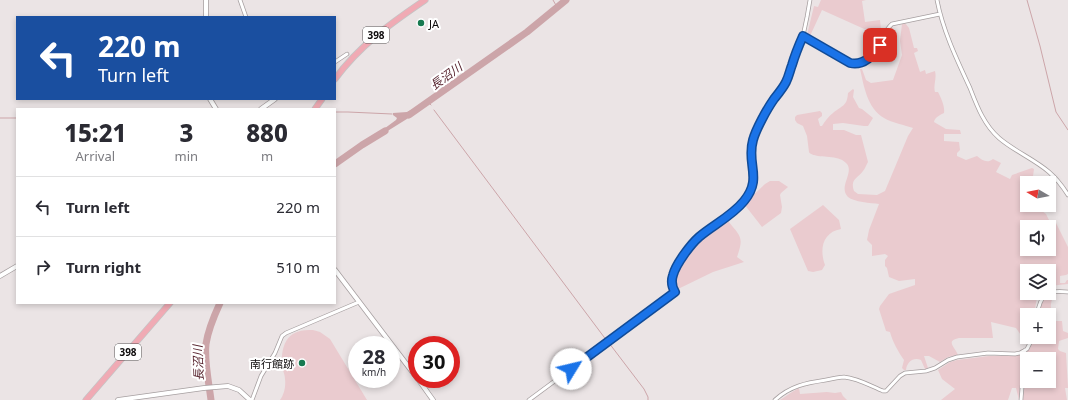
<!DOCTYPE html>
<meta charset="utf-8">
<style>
:root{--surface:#fff;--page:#f7f7f7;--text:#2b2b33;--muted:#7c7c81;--line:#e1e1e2}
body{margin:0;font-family:"Noto Sans","Noto Sans JP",sans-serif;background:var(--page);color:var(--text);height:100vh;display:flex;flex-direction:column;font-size:15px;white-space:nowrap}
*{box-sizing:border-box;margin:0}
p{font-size:13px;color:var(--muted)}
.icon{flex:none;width:22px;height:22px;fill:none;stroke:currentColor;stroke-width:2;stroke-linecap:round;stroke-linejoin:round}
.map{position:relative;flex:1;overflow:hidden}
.details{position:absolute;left:16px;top:108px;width:320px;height:196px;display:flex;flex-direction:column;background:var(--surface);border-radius:0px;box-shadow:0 2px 6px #0003}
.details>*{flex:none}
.top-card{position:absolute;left:16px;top:16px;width:320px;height:84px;border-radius:0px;box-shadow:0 2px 6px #0003;background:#1a4fa0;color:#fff;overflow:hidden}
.needle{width:26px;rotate:280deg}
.tools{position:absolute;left:1020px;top:176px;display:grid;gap:8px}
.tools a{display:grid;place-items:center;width:36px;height:36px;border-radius:0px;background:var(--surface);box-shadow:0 2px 6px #0003;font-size:20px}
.speed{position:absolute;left:348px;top:336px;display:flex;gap:8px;font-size:20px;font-weight:700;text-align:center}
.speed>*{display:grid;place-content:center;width:52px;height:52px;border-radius:50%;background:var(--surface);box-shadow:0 2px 6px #0003;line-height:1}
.speed small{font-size:10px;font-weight:400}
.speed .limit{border:6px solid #d22;background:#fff;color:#111}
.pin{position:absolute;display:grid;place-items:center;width:34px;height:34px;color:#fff;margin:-17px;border-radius:8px;box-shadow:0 2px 6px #0006}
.me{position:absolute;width:44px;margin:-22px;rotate:54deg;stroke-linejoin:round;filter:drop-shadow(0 0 3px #0008)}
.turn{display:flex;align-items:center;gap:14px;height:84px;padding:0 16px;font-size:18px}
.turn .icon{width:52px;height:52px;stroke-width:2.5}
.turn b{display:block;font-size:28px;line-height:34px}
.eta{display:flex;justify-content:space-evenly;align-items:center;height:68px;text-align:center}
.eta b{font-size:24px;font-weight:800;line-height:28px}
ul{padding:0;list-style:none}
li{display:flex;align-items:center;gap:12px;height:60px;padding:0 16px;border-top:1px solid var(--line)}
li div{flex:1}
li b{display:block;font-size:15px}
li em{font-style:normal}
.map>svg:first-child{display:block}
</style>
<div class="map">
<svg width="1068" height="400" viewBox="0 0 1068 400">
<rect width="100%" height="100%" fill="#ebe4e5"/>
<path fill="#eacbcf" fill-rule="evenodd" d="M821,0H866L862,1L865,22L880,20L881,30L871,32L822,10L810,36L807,35L814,6L818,7Z
M905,23L909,28L914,48H917L918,51L914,53L920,72L925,70L926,74L935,71C937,79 933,85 935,92H938C941,98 945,106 944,113C940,115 935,117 934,122L946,129L960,130L961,134H944V141L959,142L960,150L957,153V156L966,160L977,156C982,160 987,164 993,159L1001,163L996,172L1010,179L1012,175L1032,168L1034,169L1032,183H1027V205H1034L1035,206L1046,214L1049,220L1055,221L1068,247V274L1066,275L1060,276V283H1065L1067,280H1068V284L1049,286V271H1027V293H1038L1036,303L1034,315H1027V337H1029L1027,341H1025L1016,328L991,322L993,338H959C945,341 955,347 958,355L948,357L940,362L929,356H924L928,368L925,369L921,360C913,357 907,362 906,370H904L902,368L904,360C898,351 893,343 890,332L886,331L879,309L880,306L889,294L915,285V279L899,281L889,277L887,268L885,266V260L888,256L885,254L872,256V245L867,240L869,230L879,204C871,203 854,202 848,197C838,187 854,173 847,164C840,155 824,158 814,155C813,155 809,153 809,152L807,136L803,126L797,123L795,120V117L797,115L820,111L822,113V116L818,119L820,126H822C825,121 829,116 833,113C842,105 847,107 848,93L853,89L854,90L853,97L859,108L862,109L873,118L868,126H864L843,123L833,124V130H844L856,135H861L868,162C866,165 865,169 863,171C857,179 850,179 854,191L858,194L877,195L885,191L908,136L913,128C905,125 892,123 884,118C867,108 864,86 860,69H862L866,80L871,83L893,80L902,55L900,41L902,24ZM1027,227H1049V249H1027Z
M770,181H779L788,187L781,193L780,195L782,207L781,213L762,227L744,204L765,184Z
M823,205L839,220L841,229C823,232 819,249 825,265L822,270L813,272L808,271L790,229Z
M728,221C741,237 744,237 737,257L744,262L713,272L678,289L676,288C674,284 674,280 675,276C678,264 693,246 702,238C710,232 719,227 728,221Z
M1054,294C1053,298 1051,301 1051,304C1050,310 1053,318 1056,321H1062L1063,331L1068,333V338L1059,341L1058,349L1060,351L1066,353L1068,388H1065L1067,400H1023L1025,380L1026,352L1032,344L1034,337H1049V315H1039C1041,302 1041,298 1054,294ZM1027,359H1049V381H1027Z
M313,330L320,332L330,339L367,400H280C284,395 286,386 285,379C285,375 283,371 282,367C281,354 283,337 297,332C302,330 308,330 313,330Z
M1023,354L1019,400L1016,388H1012L1008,400H941L955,389L942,379L938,370L950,362L957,360L989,356H1014Z
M799,388L800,394L827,392L835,393L841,392L843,396L847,400H780L792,392Z"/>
<path fill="#cca5a9" d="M415,108L418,112L378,137L377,134L396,120L397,118L393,115V113L407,112Z"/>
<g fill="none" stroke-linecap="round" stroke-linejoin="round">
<path stroke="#cca5a9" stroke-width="1" d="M553,0L557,7
M1027,0L1040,46L1056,112L1068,130
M428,102L431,105
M434,110L607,341
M335,112H348L392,114
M0,118H17
M609,343L644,389L648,397V400"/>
<path stroke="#cca5a9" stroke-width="7" d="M409,115L527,32L566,0
M335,164L362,145L385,131
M211,400C209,383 204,361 206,344C208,330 214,316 220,303"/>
<defs>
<path id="minor" d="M240,0L246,17
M937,0C943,31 957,60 970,88C977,106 984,125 999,138C1014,151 1034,159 1049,172C1057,179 1063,187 1068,195
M803,36L850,63C862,65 873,57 879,46C884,37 884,31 892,24L940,14
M335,62L347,54
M1037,315C1041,293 1046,290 1068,292
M252,400L261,376L275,353L282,336L286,333L359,302
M529,400L675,292C672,287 671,281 673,275C677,263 689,246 699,237C712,226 728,219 740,206C767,178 743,165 753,138C758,125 766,111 773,100C779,92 785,85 788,77L803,36L807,17L810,0
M775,400C790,386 806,383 826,380C832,379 839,377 844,377C857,378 871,386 883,391H886L900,376L905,373L926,371L935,368L948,360L957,357L988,353L1015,354L1020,353L1027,349L1033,337
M1021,400L1025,350"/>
<path id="tertiary" d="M206,0V17
M210,99L216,109
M261,109L275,99
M335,270L417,378
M0,276L17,266
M418,379L433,400
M118,400L204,388L228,386L239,390L250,400"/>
<path id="trunk" d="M335,79C359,46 391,23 425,0
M315,109L322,99
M86,400L170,303"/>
</defs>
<use href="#minor" stroke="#a69fa0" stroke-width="4.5"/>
<use href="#tertiary" stroke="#a69fa0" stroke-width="5.5"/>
<use href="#trunk" stroke="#c5c4c5" stroke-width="7"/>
<use href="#minor" stroke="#fff" stroke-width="3"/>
<use href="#tertiary" stroke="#fff" stroke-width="4"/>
<use href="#trunk" stroke="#f0aab4" stroke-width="5.5"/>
</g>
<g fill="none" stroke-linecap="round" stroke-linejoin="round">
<defs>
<path id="route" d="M571,369L675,292C672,287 671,281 673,275C676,264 690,245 699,237C713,225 732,216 744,201C763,178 746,164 753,140C756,129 767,109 774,99C778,94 783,88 786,82C789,76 790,70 792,65C795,55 799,45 803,36L850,63C863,66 873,56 880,45"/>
</defs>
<use href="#route" stroke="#114b97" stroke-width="10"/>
<use href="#route" stroke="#1a73e8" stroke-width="7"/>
</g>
<g fill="#177950" stroke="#fff" stroke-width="1.5">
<circle cx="421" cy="23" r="4"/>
<circle cx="302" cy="363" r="4"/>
</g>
<g text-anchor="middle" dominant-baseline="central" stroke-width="4" stroke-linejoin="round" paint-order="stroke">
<g fill="#fff" stroke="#565455" stroke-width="1">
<rect x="363" y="27" width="26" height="16" rx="3"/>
<rect x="115" y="344" width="26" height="16" rx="3"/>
</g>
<g font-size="10" font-weight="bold" fill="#0e0b0c">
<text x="376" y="35">398</text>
<text x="128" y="352">398</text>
</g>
<g font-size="11" fill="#0e0b0c" stroke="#fff" text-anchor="start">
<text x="429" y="23">JA</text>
<text x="294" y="363" text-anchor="end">南行館跡</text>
</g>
<g font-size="12" font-style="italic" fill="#56222d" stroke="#fff">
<text transform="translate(446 76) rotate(-36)">長沼川</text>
<text transform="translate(198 363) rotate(-92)">長沼川</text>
</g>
</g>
</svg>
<div class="tools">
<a><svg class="needle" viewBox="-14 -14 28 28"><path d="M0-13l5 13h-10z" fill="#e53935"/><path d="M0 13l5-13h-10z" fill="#7c7c81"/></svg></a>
<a><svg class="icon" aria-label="sound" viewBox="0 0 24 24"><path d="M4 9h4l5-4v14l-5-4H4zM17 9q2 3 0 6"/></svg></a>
<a><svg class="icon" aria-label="layers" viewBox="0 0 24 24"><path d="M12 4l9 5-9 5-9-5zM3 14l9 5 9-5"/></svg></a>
<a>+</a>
<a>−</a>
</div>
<div class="speed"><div>28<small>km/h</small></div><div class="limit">30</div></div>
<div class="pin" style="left:880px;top:45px;background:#d93025"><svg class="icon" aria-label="arrive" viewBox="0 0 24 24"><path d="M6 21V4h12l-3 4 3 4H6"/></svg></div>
<svg class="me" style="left:571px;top:369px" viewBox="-20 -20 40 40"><circle r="19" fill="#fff"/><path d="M0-13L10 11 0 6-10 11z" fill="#1a73e8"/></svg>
<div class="top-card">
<div class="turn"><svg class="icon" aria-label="left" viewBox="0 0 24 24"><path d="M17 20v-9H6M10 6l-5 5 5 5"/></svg><div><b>220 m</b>Turn left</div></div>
</div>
<section class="details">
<div class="eta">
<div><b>15:21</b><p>Arrival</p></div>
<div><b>3</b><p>min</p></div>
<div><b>880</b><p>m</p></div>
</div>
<ul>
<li><svg class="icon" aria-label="left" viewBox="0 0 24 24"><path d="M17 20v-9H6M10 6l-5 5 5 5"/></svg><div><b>Turn left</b></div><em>220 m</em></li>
<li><svg class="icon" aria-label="right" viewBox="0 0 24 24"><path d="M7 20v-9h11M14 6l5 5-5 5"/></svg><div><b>Turn right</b></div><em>510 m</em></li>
</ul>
</section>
</div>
